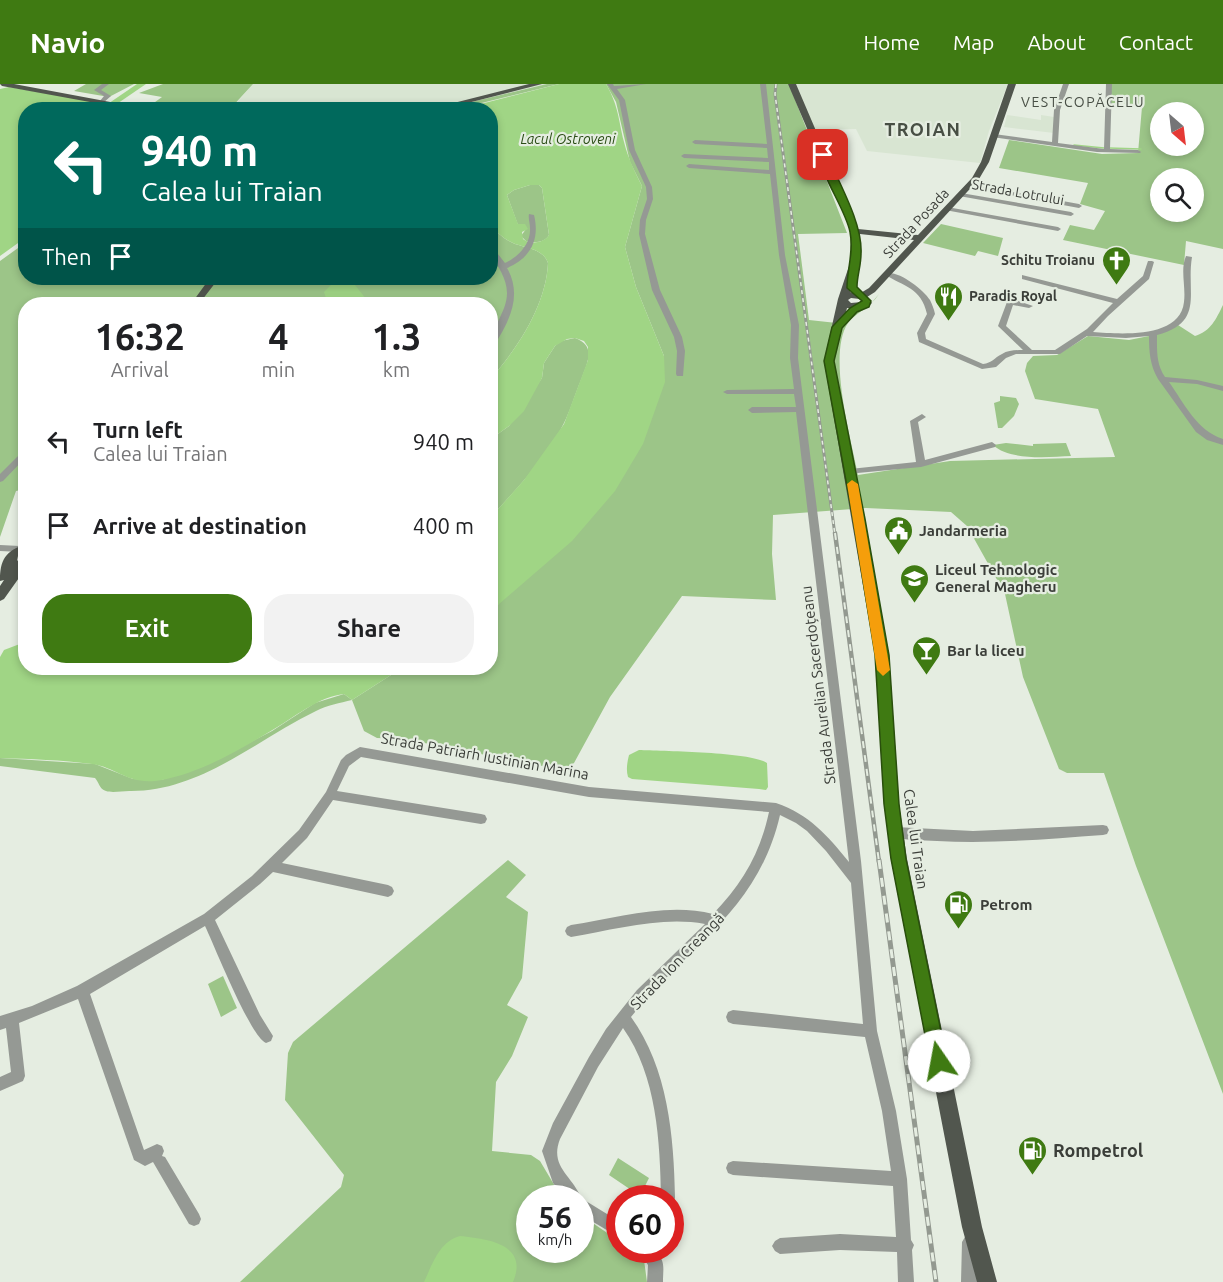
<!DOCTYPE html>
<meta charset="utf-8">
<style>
:root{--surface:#fff;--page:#f2f2f2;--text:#202124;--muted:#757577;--accent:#3f7a12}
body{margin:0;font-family:Ubuntu,sans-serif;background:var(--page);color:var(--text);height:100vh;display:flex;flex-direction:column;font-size:22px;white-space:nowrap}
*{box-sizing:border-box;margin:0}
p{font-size:20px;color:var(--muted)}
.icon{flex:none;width:33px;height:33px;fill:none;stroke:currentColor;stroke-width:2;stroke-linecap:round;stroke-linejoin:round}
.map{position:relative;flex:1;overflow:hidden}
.sheet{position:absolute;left:18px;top:213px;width:480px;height:378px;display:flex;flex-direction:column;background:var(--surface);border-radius:24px;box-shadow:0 3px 9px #0003}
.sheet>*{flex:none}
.banner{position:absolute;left:18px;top:18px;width:480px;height:183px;border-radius:24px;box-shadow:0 3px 9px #0003;background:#00695c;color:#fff;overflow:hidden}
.needle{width:39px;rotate:152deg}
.buttons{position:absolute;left:1150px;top:18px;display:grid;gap:12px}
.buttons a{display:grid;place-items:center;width:54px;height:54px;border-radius:50%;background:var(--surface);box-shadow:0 3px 9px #0003;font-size:30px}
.speed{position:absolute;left:516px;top:1101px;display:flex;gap:12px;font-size:30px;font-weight:700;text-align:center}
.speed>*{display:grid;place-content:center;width:78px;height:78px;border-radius:50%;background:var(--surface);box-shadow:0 3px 9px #0003;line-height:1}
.speed small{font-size:15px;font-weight:400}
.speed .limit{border:9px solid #d22;background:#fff;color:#111}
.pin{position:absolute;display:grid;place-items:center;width:51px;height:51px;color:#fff;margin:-26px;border-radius:12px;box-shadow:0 3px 9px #0006}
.me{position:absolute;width:66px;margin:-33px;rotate:348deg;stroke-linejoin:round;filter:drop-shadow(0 0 4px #0008)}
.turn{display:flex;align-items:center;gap:21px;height:126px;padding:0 24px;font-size:27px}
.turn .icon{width:78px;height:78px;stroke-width:2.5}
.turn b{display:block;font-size:42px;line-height:51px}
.then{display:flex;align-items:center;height:57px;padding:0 24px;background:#0003;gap:12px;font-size:22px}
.eta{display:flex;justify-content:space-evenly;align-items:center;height:102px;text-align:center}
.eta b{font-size:36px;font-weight:700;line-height:42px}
.action{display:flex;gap:12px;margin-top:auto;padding:12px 24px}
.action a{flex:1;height:69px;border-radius:24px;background:var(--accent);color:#fff;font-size:24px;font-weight:700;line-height:69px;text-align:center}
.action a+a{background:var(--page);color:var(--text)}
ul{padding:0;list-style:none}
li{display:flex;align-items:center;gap:18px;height:84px;padding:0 24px}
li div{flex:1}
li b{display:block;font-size:22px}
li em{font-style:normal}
header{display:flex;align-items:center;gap:36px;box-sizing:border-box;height:84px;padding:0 30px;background:var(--accent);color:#fff}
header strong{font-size:28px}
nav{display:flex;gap:33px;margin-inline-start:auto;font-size:21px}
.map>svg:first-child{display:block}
</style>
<header>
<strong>Navio</strong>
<nav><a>Home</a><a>Map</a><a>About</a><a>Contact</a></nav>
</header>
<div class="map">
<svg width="1223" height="1198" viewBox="0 0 1223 1198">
<rect width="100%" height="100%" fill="#e5ede1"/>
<path fill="#d8e5d2" d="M253,0H547L438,25L230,26Z
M789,0H1008L989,47L980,79L867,67L856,45L807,46Z
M1007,31L1041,36V31L1054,33V49L1004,43Z"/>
<path fill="#9cc588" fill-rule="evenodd" d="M86,0H134L109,13L74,7Z
M163,0H253L230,25L118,24C129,21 139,19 151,21L162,13L139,9Z
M547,0H559L457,25L438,26Z
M606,0H789L847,149L798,150L809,236L846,240L852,231L868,223L879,210C870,224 854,230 848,239C827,270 851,354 858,391L950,377L1115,373L1098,325L1035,315L1025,287L1027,279L1033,272L1057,271L1088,252L1129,256L1154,251L1178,241L1195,252C1211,247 1216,235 1223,221V1010L1136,782L1104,689H1067L1059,685L1023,593L1005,510L967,442L951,428L866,424L773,431L772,470L776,516L682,512L610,613L574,679L563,686L404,655L377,654L364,647L352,616C340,619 327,621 316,627C256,656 200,708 129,707C122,707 112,709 106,707C99,705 99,698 95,694L0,682V674L95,680L133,695L161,696L204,682L272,647L315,619L344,610L352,616L402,584H490L491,527L495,525L664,272L636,203L625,163L642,102L630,78L616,18Z
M1111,0H1223V165L1186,157L1184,181L1063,156L1070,141L1094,146L1105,127L1080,120L1088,99L999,84L1009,56L1102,70L1138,69L1142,23L1110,19ZM1161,28H1194V62H1161ZM1161,94H1194V128H1161Z
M530,101H539L542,104L549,151C545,159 534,159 526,157L521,152L526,145L518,141L507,111L514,106Z
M941,140L1003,154L998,172L978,167L975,172L923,159Z
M491,141C497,149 505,156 515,160C527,164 543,165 548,179C546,221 518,264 491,294L490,220H26L25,405L16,407L0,453V177L25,159L26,194H490Z
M575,254C597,262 587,279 581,296C575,310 571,325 564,339C547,374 517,404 491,433V355L509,342L542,294L544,279L555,262L561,257Z
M1000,312L1016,314L1019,320L1014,332L1002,344H998L994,319L1000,317Z
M1006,359L1033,362V360L1066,359L1071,372C1049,373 1010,377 993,361Z
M508,776L526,791L506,813L528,828L522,894L507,921L528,933L512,972L496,998L492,1067L531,1071L540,1077L562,1114H530V1166H580L581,1131L619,1157L620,1166H634L644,1176L647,1198H240L341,1103L344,1091L285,1016L288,969L293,958Z
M223,892L237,924L221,933L208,900Z
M618,1074L649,1094L640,1112L609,1091Z"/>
<path fill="#a0d585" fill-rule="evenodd" d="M559,0H606C619,23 618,34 624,58C628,74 635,88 642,102L625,163L636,203L664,272L665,298L643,360L615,407L572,457L491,527V433L524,396L564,340L588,276V263L584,257L575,254L567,255L555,262L544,279L542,294L524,327L509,342L491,355V294C518,264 546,221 548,179C543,165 527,164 515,160C505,156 497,149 491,141L490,26H457ZM530,101H539L542,104L549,151C544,159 530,161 523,155L522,148L528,145L525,140H518L507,111L514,106Z
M9,3L121,22L118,26H26L25,154L0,172V5Z
M342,197L355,201L370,220H328L324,208L332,200Z
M25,558L26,584H402L352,616L344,610C319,613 299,630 279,642C243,664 203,688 162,696C128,702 119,684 92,680C62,676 30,675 0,674V573L4,566Z
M639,666C662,667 752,668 767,679L768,703L766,706L759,705L632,695L628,693C626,686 627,679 629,671Z
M460,1152C488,1155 529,1160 513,1198H424C433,1179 439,1158 460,1152Z"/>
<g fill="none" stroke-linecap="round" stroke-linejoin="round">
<path stroke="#a0d585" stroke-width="1.5" d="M1074,61L1104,64
M1109,64L1141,65"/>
<path fill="#a0d585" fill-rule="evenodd" d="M137,0H146L108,26H99Z"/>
<path fill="#959994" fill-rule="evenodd" d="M102,0H109L101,6L111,12L103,19L100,17L104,12L94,6Z
M607,0H613L614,2L646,0L617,5L625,16L635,66L652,103L653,115L646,136L645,150L660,206L682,253L685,267L683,292H677L676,290L677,267L674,253L652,206L639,150L640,136L647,115L646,103L629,66L619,16Z
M760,0H766L785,171L799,241L798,274L861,777L877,947L896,1027L907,1095L911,1156L914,1161L912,1166L914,1198H898L897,1168L840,1166L780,1170L775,1167L772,1162L775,1157L780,1154L840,1150L896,1153L893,1102L733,1091L728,1089L726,1084L728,1079L733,1077L891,1087L882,1027L865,953L733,940L728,938L726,933L728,928L733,926L863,940L851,799L826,767L807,747L796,739L780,731C758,827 688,862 631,933C668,984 674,1053 675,1114L673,1119L670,1120V1114H661C660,1058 657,992 623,944L598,983L560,1055C549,1083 573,1092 581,1114L620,1138V1154L580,1130V1114H565L553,1099L542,1067L553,1039L589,973L606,945L637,906L705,840C661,832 614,846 571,853L567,851L565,847L567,843L571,841C616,834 668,818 713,830C742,800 760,770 769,728L589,713L361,673L349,682L337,707L481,730L485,731L487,735L485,739L481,740L333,716L307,754L282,779L388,801L392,803L394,807L392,811L388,813L273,788L260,800L215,836L260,931L273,952L271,957L266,959C250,952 215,863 205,842L90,910L144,1066L157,1060L162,1062L164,1067L162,1072L165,1073L199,1130L201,1135L199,1140L194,1142L189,1140L153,1078L145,1082L134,1076L78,915L19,939L25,992L23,997L0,1007V993L11,988L6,944L0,946V932L32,922L77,902L204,830L252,792L299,746L326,708L341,676L346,671L360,663L589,703L776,719C810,731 827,751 849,778L796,328L752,329L748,326L752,323H796L794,310H727L723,308L727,306L794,305L790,274L791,241L779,171L770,90L689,84L686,82L689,80L769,86V78L684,74L681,72L684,70L768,74L767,64L695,60L692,58L695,56L767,60Z
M1063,0H1069L1060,26L1058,59L1104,65L1106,0H1112L1110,65L1138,66L1141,68L1140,69L1097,68L992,53L991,52L994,50L1052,58L1054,26Z
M969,100L1079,120L1082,122L1079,124L967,103L966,102Z
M961,109L1071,128L1074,130L1071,132L959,112L958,111Z
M947,123L1058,143L1061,145L1058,147L945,126L944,125Z
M529,130L534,131C540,155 531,174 507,184C523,212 509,238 493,263H490C490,244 507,229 507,209C507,189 490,176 490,160L505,179C518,173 531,160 530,144C530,139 528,134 529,130Z
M1186,172L1192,173C1186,209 1205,238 1157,251C1157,266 1156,280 1165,293L1197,296L1223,302V307L1197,300L1169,298C1184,319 1197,347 1223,355V361L1207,356L1196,348L1158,295C1150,281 1149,268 1149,252L1126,254L1087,252L1060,270H1016L1006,274L996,283L982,285L919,258L917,249L927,230C921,203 904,203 884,190C896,184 923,205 930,216C932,220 934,225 935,230L925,249L926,255L983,280C992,279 994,274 1002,270C1008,266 1016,266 1023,266L998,242L1007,218L1015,216L1033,222L1029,224L1013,221L1006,242L1032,266H1055L1087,245L1113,219L1022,195V191L1117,215L1143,192L1148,177H1152L1154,178L1149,195L1108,232L1093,248C1120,250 1180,255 1184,218C1186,202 1180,186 1186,172Z
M922,330L926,333L918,338L925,376L992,358L996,361L995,363L921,383L847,390L846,388L850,385L916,378L910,337Z
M26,364V373L3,397L0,398V390Z
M0,461L20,462L25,465L20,468L0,467Z
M1103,741L1107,742L1109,746L1107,750L1103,751C1048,755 992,760 937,757C922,756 905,757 891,752L889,748L891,744L895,743L973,747Z
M970,1150L975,1153L978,1158L977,1198H961L962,1158L965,1153Z
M638,1166H655C666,1178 663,1183 663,1198H647L648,1181Z"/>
<path fill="#51564e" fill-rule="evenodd" d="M0,0H14L153,26H134L2,2Z
M529,0H542L440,26H426Z
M788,0H796L858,145L918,151L972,94L981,78L1008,0H1016L989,78L979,95L875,208L867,213L872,219C864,227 857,226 847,224L834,277L889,571L899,720L907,775L982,1143L997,1198H977L962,1143L891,775L885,720L875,571L824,277L838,215L853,170L851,147ZM860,150L914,156L869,204L859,210L850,208L861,170ZM851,214L860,215L862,218L851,219L848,216Z
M210,194H219L199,220H191Z
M26,460V469L18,472L17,477L20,474L26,473V484L4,515L0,517V502L4,496L0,497C0,476 5,467 26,460Z"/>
<defs>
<path id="rail-far2" d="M776,0L775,10L835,451"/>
<path id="rail-far1" d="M835,449L879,778"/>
<path id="rail" d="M879,776L936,1198"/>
</defs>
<use href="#rail-far2" stroke="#939990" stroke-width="3"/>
<use href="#rail-far1" stroke="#939990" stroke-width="4.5"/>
<use href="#rail" stroke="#939990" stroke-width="5"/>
<use href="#rail-far2" stroke="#e5ede1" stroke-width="1.5" stroke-dasharray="4" stroke-linecap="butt"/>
<use href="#rail-far1" stroke="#e5ede1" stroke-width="2" stroke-dasharray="7" stroke-linecap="butt"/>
<use href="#rail" stroke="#e5ede1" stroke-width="3" stroke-dasharray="9" stroke-linecap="butt"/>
</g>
<path fill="#3f7a12" stroke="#294f0c" stroke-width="1.5" d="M820,70L827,71C839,99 863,140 861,170C861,182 857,192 857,203L871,217L869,223L857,228L842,244L834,277L865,435L889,571L899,720L906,775L947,977L945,983L939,985L932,983L930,977L891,775L884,720L875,571L853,435L824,277L832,243L850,224L862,217L847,204C847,185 854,168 850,148C846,126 819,89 820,70Z"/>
<path fill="#f59e0b" d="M852,396L858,400L890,586L883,592L877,586L847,400Z"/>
<defs>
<symbol id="church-pin" viewBox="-11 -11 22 30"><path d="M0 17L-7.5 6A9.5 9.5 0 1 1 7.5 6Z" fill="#3f7a12" stroke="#e5ede1"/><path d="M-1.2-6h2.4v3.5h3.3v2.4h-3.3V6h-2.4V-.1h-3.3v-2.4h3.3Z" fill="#fff"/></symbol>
<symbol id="restaurant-pin" viewBox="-11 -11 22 30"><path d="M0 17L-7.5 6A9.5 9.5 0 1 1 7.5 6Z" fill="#3f7a12" stroke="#e5ede1"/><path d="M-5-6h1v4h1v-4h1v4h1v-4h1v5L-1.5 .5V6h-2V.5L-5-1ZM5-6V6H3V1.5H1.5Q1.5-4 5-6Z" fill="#fff"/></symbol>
<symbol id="civic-pin" viewBox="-11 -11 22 30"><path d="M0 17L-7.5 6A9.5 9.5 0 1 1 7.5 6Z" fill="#3f7a12" stroke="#e5ede1"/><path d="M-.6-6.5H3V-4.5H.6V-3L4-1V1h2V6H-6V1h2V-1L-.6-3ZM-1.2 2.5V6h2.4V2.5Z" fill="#fff"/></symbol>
<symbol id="school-pin" viewBox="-11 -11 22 30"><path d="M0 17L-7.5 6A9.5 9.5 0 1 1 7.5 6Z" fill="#3f7a12" stroke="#e5ede1"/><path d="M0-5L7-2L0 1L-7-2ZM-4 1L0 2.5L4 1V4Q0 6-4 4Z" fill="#fff"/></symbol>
<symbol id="bar-pin" viewBox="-11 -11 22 30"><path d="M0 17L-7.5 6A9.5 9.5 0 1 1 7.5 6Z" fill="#3f7a12" stroke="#e5ede1"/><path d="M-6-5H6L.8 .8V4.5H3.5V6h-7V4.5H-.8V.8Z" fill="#fff"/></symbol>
<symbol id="fuel-pin" viewBox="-11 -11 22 30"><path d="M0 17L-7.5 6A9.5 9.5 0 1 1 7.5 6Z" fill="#3f7a12" stroke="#e5ede1"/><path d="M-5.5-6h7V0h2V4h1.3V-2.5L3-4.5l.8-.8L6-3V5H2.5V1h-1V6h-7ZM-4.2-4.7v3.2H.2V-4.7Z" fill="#fff"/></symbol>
</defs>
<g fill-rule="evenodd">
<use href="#church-pin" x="1100" y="160" width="33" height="45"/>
<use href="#restaurant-pin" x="932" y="196" width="33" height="45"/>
<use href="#civic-pin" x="882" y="430" width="33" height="45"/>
<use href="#school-pin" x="898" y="478" width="33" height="45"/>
<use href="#bar-pin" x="910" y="550" width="33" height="45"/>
<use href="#fuel-pin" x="942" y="804" width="33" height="45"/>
<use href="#fuel-pin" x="1016" y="1050" width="33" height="45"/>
</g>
<g text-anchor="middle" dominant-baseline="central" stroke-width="4.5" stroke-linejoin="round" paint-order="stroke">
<g font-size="14" letter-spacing="1.5" fill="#484f45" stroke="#e5ede1">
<text x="1083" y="18">VEST-COPĂCELU</text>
</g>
<g font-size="14" font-style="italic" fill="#2b4d16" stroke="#e5ede1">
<text x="568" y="55">Lacul Ostroveni</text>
</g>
<g font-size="14" fill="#3b3e39" stroke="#e5ede1">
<text transform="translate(1018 108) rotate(10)">Strada Lotrului</text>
<text transform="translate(916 139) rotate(-47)">Strada Posada</text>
</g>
<g font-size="14" font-weight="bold" fill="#3b3e39" stroke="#e5ede1" text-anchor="end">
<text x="1095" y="176">Schitu Troianu</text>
<text x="969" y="212" text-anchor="start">Paradis Royal</text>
</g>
<g font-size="15" font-weight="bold" fill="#3b3e39" stroke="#e5ede1" text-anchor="start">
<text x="919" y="446">Jandarmeria</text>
<text x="935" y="485">Liceul Tehnologic<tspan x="935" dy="17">General Magheru</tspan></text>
<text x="947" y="566">Bar la liceu</text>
<text x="980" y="820">Petrom</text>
</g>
<g font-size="15" fill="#3b3e39" stroke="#e5ede1">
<text transform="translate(818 601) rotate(-97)">Strada Aurelian Sacerdoțeanu</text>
<text transform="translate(485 672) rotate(10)">Strada Patriarh Iustinian Marina</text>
<text transform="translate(916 755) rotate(82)">Calea lui Traian</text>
<text transform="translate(677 877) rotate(-46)">Strada Ion Creangă</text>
</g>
<g font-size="18" font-weight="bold" letter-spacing="1.5" fill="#484f45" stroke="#e5ede1">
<text x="923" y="45">TROIAN</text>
</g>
<g font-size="18" font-weight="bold" fill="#3b3e39" stroke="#e5ede1" text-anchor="start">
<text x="1053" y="1066">Rompetrol</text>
</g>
</g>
</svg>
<div class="buttons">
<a><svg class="needle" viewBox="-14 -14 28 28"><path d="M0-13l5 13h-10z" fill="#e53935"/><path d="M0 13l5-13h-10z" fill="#757577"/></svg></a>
<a><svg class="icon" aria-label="search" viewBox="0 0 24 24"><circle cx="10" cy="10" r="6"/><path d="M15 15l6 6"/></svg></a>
</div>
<div class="speed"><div>56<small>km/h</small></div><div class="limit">60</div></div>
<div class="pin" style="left:823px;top:71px;background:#d93025"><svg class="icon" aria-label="arrive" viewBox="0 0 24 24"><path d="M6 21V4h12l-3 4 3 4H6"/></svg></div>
<svg class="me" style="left:939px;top:977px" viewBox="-20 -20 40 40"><circle r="19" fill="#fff"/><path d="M0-13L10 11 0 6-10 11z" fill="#3f7a12"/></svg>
<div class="banner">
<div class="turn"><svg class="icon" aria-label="left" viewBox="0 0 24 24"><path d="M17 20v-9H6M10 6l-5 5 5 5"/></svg><div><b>940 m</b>Calea lui Traian</div></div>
<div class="then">Then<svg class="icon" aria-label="arrive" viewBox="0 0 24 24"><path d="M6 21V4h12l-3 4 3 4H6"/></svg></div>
</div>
<section class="sheet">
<div class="eta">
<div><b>16:32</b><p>Arrival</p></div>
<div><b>4</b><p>min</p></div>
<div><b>1.3</b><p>km</p></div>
</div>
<ul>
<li><svg class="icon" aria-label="left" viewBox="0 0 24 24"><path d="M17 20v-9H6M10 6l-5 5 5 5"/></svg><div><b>Turn left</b><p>Calea lui Traian</p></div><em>940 m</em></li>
<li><svg class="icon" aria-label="arrive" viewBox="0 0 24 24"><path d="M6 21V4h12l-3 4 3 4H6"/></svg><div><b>Arrive at destination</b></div><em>400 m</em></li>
</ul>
<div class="action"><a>Exit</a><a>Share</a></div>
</section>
</div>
